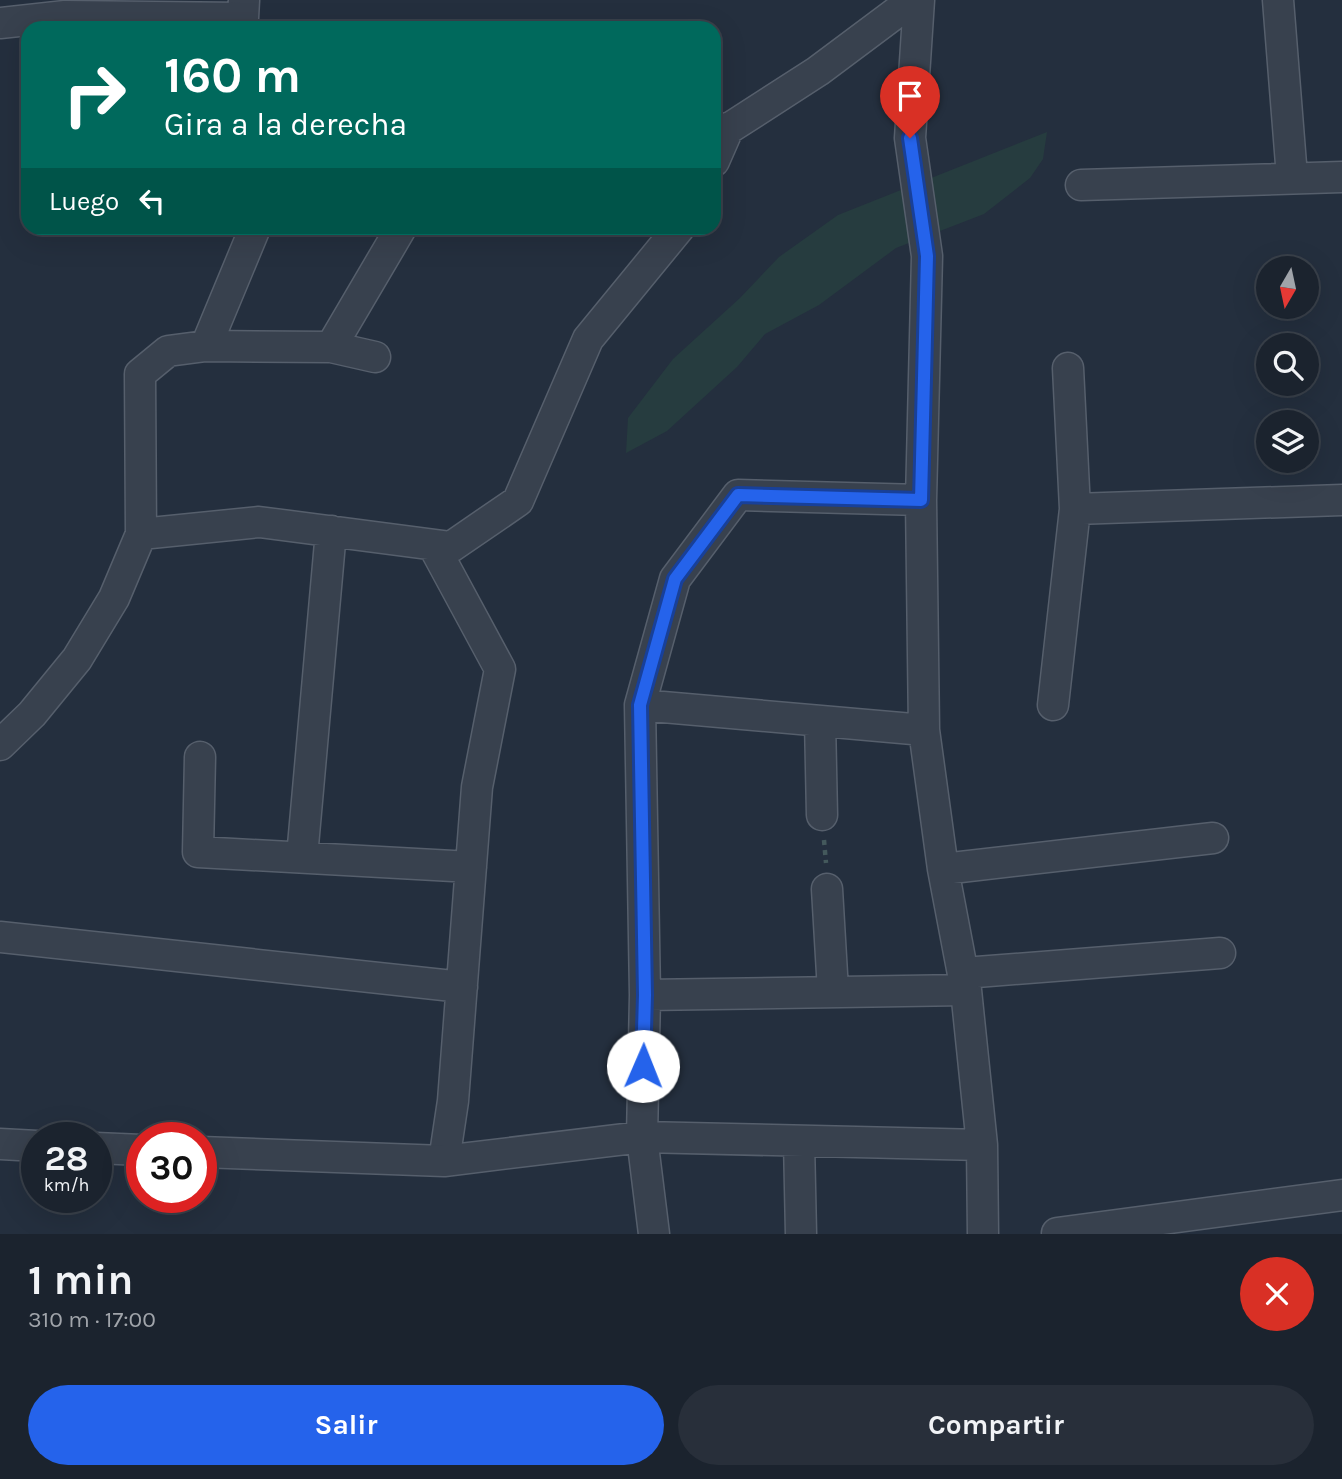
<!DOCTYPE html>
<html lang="es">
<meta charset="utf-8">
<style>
:root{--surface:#1b232e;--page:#282f3a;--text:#f1f3f6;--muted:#a0a4aa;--line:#39404a;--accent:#2563eb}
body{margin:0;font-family:Karla,sans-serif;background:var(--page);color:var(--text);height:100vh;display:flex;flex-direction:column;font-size:26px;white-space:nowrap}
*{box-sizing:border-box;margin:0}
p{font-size:23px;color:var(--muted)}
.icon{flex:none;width:38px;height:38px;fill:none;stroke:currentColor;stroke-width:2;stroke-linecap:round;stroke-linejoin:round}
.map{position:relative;height:1234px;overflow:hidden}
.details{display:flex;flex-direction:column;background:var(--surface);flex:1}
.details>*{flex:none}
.guide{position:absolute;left:21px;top:21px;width:700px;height:214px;border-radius:21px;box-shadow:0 7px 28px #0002,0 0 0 2px var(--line);background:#00695c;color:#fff;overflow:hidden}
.needle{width:46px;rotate:189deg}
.fabs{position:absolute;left:1256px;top:256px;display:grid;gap:14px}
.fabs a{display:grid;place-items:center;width:63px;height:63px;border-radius:50%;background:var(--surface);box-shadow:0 7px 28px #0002,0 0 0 2px var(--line);font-size:35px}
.speed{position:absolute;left:21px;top:1122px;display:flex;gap:14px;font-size:35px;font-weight:700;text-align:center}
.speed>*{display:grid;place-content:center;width:91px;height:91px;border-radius:50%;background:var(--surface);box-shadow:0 7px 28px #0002,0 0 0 2px var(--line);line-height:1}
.speed small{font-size:18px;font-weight:400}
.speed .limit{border:10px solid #d22;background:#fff;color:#111}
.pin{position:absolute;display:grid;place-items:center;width:60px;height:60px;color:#fff;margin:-72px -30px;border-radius:50% 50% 50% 0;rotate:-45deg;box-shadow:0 0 7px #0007}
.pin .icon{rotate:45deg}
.me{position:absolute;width:77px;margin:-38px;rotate:1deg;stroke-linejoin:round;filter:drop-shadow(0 0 5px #0008)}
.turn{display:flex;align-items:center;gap:24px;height:147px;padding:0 28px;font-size:32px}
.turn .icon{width:91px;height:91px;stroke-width:2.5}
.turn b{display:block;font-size:49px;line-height:60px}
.then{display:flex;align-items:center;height:66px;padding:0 28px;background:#0003;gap:14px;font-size:26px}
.round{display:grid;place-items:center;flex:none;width:74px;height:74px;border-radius:37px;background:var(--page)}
.overview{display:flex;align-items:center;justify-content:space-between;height:119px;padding:0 28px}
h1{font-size:42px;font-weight:700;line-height:52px}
.cta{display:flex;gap:14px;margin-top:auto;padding:14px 28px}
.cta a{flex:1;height:80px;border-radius:42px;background:var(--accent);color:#fff;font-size:28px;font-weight:700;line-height:80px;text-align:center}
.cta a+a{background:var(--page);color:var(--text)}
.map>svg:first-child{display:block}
</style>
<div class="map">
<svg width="1342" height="1234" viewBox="0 0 1342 1234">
<rect width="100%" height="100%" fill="#242f3e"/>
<path fill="#263c3f" d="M1047,132L1043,159L1030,178L984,214L896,248L819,305L765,334L737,367L667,431L626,453L628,418L673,359L740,298L779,257L838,215Z"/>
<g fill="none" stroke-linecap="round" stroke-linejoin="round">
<defs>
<path id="minor" d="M1278,0L1292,177
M0,23L65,16L243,18L244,0
M714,128L728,129L818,71L913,0
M714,161L728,129
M1081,185L1342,177
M206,346L255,228
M331,347L401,228
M921,500L924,730L943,869L966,990L982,1145L983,1234
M1075,509L1342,500
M141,534L259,522L451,547L518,501L588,339L679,228
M433,545L500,669L477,787L453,1101L444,1161
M640,705L924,730
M1053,705L1075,509L1068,368
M820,721L822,815
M0,745L32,714L77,659L114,598L141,534L140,374L168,351L206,346L331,347L375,357
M200,757L198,852L471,867
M302,857L331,531
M943,869L1213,838
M827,889L833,991
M0,937L462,987
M964,973L1220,953
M645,995L966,990
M799,1141L801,1234
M0,1144L37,1146
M96,1148L142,1150
M201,1152L444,1161L642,1137L982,1145
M1057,1233L1342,1195
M654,1234L642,1137L645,995L640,705L675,579L738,495L921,500L927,256L910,138L919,0"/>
</defs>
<use href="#minor" stroke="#565f6c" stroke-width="33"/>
<path stroke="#44595c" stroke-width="4.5" stroke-dasharray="5 5" stroke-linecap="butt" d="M824,840L826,863"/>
<use href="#minor" stroke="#38414e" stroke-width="30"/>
</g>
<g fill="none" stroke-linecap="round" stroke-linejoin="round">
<defs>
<path id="route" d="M643,1066L645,995L640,705L675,579L738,495L921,500L927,256L910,138"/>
</defs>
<use href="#route" stroke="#184099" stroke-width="18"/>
<use href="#route" stroke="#2563eb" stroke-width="12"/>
</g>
</svg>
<div class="fabs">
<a><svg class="needle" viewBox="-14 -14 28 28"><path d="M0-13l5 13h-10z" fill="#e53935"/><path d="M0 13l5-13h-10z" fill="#a0a4aa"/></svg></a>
<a><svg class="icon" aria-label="search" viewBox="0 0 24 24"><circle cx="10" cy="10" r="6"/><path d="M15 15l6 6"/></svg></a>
<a><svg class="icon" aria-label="layers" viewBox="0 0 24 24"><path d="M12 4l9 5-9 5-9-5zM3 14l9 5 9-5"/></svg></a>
</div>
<div class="speed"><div>28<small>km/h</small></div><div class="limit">30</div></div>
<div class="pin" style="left:910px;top:138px;background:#d93025"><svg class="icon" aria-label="arrive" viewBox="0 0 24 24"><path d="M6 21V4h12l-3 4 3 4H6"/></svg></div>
<svg class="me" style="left:643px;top:1066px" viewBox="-20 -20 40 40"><circle r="19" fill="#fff"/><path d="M0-13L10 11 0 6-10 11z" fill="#2563eb"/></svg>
<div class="guide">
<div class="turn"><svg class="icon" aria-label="right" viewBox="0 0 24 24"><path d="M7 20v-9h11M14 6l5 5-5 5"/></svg><div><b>160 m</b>Gira a la derecha</div></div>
<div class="then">Luego<svg class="icon" aria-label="left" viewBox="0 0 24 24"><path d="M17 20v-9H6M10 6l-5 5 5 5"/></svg></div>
</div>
</div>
<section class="details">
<div class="overview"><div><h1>1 min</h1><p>310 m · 17:00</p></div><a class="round" style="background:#d93025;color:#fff"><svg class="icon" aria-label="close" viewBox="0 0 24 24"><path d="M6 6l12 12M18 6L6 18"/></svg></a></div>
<div class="cta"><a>Salir</a><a>Compartir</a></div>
</section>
